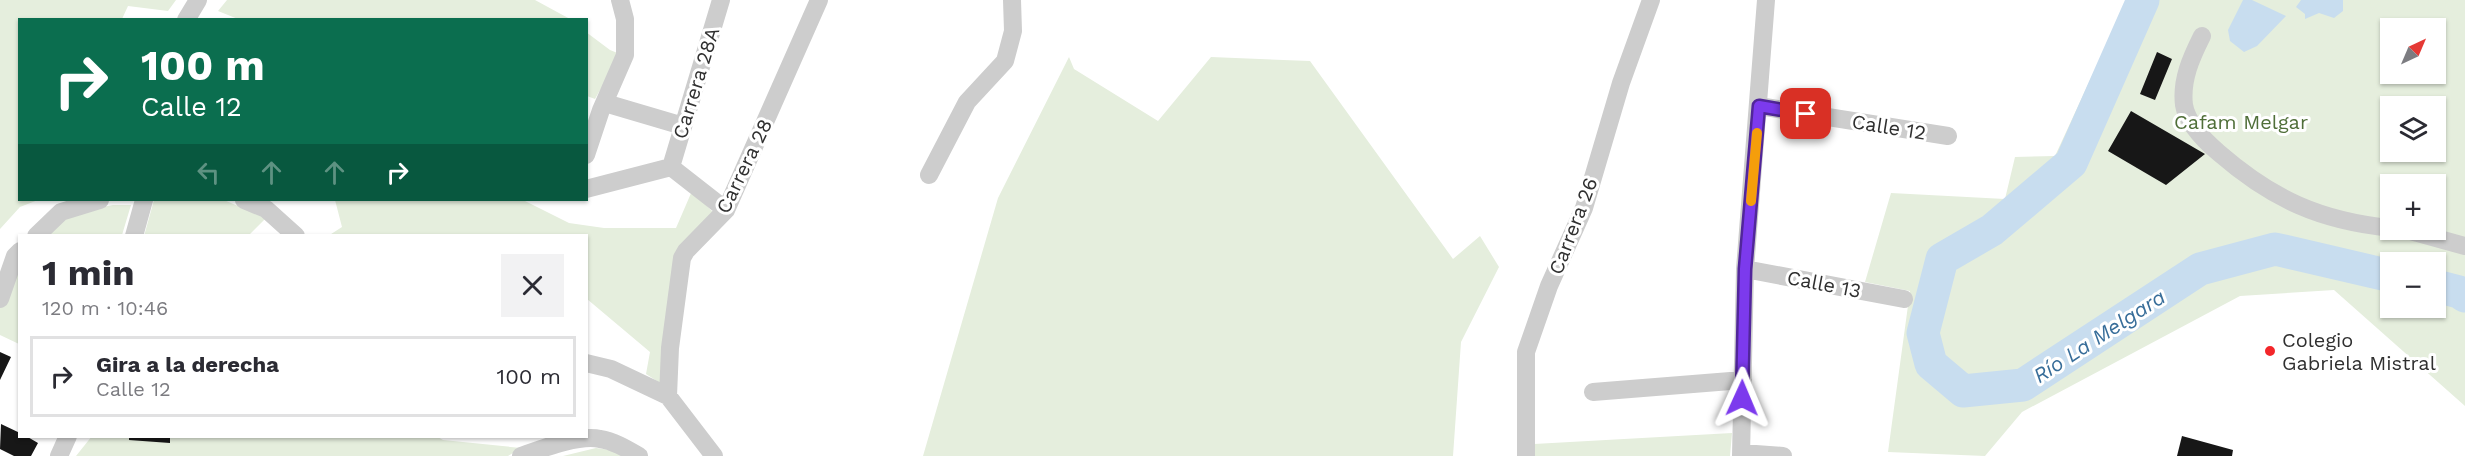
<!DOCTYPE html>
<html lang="es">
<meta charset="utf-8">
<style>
:root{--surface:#fff;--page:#f2f2f3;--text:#2b2b33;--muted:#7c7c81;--line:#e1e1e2}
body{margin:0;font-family:"Work Sans",sans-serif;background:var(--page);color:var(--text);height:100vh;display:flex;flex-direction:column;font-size:22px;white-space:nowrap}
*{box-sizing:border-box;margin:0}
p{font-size:20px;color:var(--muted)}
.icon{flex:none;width:33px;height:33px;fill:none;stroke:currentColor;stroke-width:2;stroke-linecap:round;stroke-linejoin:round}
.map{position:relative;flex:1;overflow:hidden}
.side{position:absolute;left:18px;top:234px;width:570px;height:204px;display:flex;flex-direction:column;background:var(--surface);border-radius:0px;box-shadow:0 2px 4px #0004}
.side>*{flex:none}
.hud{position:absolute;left:18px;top:18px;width:570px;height:183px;border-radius:0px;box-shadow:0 2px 4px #0004;background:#0b6e4f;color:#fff;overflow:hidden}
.needle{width:39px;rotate:44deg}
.controls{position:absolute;left:2380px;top:18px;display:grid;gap:12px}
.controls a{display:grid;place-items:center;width:66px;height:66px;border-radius:0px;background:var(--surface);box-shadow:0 2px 4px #0004;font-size:30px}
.pin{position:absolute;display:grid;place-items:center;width:51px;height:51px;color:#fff;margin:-26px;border-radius:12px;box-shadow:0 3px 9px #0006}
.me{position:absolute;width:66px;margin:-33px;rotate:1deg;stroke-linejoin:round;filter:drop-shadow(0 0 4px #0008)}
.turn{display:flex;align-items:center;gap:21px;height:126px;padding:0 24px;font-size:27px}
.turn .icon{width:78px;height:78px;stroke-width:2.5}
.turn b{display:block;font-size:42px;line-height:51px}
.lanes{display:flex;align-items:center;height:57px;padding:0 24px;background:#0003;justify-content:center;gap:30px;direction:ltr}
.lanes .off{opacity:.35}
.round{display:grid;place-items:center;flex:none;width:63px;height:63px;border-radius:0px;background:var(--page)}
.head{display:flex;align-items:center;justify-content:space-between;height:102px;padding:0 24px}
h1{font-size:36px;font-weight:700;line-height:45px}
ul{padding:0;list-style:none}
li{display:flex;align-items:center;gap:18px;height:81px;margin:0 12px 9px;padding:0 12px;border:3px solid var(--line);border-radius:0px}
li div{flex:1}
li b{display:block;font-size:22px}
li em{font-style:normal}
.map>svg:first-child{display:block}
</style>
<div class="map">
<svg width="2465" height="456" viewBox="0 0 2465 456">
<rect width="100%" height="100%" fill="#fff"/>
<path fill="#e5eedd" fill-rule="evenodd" d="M0,0H176L168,11L128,6L122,19L20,20V200H38L20,207L0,229Z
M227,0H535L570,19H238L218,11Z
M2127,0H2465V406L2334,290L2240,296L2022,412L1985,456L1888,452L1910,291L1865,282L1891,193L2005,199L2015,157L2055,156ZM2391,28H2436V74H2391ZM2391,106H2436V152H2391ZM2391,184H2436V230H2391ZM2391,262H2436V308H2391Z
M586,32L610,50L620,54L595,99L587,96Z
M1069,57L1074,69L1158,121L1211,57L1310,61L1453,259L1480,236L1499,267L1461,342L1453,456H923L998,198Z
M692,191L717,216L679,251L663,385L646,374L650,352L587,299L586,236H328L342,227L335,200H523L569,223L604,228H676Z
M154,200H224L266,218L249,235L144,236Z
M113,205H131L122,235L45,236L62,215Z
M19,265V344L0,335V302Z
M1732,433L1730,456H1533L1534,444Z
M92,436H436L443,440L521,448L508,456H76Z
M596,448L617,451L623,456H563Z"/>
<path fill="#c8ddef" d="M2243,0H2252L2286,16L2257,46L2244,52L2230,41L2228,30Z
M2301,0H2343V11L2334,18L2319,13L2305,19V14L2296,7Z"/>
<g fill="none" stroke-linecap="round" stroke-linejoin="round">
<path stroke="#c8ddef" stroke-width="33" d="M2143,0L2071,163L1992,230L1942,259L1923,333L1931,364L1963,391L2023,385L2200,269L2275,249L2391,276
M2436,286L2459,292L2465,296"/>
</g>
<path fill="#171717" d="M2157,52L2172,59L2155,100L2140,94Z
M2131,111L2205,154L2166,185L2108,151Z
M0,352L11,357L0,380Z
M1,424L20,433V436H26L38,443L31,456H14L0,449Z
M129,436H170V443L129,440Z
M2182,436L2233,450L2232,456H2177Z"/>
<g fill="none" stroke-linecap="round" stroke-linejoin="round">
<path stroke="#cdcdcd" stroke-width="18" d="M186,20L198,0
M2202,36C2191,58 2181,80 2184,105C2187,123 2206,142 2219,153C2272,199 2320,221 2391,228
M605,103L683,126
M1759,106L1948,136
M586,155L601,110L625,55V19L620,0
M671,167L721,0
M929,175L967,102L1005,61L1013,31L1012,0
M586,189L671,167L726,210
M244,200L266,209L296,236
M2407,230L2465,246
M36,236L61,212L100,200
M134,236L144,200
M1745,269L1904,299
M0,299L15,256L20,251
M586,363L611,369L668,396
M1593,392L1743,380
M1742,453L1783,456
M59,456L68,436
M521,456C541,449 580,434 600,439C614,441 627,449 639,456
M714,456L668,396L670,348L682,258L686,251L726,210L819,0
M1526,456V352L1549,286L1584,208L1621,83L1651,0
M1741,456L1745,269L1766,0"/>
</g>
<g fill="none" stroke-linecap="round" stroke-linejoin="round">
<defs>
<path id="route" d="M1742,398L1745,269L1759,106L1806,114"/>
</defs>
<use href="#route" stroke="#51269a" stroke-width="15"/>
<use href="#route" stroke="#7c3aed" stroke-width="10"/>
<path stroke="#f59e0b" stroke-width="10" d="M1751,201L1757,133"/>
</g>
<circle fill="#f3262a" stroke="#fff" stroke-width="2" cx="2270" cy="351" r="6"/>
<g text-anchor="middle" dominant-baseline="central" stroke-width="6" stroke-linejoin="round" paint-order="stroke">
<g font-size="20" fill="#303030" stroke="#fff">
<text transform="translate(696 83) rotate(-73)">Carrera 28A</text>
<text transform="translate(1889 127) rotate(9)">Calle 12</text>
<text transform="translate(744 166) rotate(-64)">Carrera 28</text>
<text transform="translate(1573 226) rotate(-69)">Carrera 26</text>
<text transform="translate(1824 284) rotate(11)">Calle 13</text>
</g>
<g font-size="20" fill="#506f39" stroke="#fff">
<text x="2241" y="122">Cafam Melgar</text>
</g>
<g font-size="20" fill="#303030" stroke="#fff" text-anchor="start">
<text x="2282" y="340">Colegio<tspan x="2282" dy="23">Gabriela Mistral</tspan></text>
</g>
<g font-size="21" font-style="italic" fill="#376d99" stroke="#fff">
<text transform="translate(2099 336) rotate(-33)">Río La Melgara</text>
</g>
</g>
</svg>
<div class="controls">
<a><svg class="needle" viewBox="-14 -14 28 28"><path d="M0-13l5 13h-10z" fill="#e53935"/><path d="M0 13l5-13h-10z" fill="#7c7c81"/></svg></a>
<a><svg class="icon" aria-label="layers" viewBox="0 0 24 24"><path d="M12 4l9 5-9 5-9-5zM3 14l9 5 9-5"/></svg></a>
<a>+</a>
<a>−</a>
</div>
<div class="pin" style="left:1806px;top:114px;background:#d93025"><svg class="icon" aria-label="arrive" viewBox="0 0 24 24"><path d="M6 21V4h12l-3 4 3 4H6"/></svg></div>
<svg class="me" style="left:1742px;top:398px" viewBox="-20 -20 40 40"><path d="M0-17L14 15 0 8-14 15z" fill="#7c3aed" stroke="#fff" stroke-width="4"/></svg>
<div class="hud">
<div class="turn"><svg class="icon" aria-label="right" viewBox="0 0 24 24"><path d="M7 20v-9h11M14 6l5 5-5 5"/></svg><div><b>100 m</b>Calle 12</div></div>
<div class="lanes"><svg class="icon off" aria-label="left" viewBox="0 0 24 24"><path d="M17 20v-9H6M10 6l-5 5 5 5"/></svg><svg class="icon off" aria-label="ahead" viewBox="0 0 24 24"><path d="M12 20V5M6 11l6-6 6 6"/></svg><svg class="icon off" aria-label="ahead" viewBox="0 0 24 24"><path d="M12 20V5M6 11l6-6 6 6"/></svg><svg class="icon" aria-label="right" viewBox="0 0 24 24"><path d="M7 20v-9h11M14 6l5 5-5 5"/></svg></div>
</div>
<section class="side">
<div class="head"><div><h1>1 min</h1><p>120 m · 10:46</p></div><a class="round"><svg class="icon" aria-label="close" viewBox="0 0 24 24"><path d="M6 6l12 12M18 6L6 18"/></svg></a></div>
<ul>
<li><svg class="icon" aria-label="right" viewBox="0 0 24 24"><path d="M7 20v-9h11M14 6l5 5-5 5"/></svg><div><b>Gira a la derecha</b><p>Calle 12</p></div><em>100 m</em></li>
</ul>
</section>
</div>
